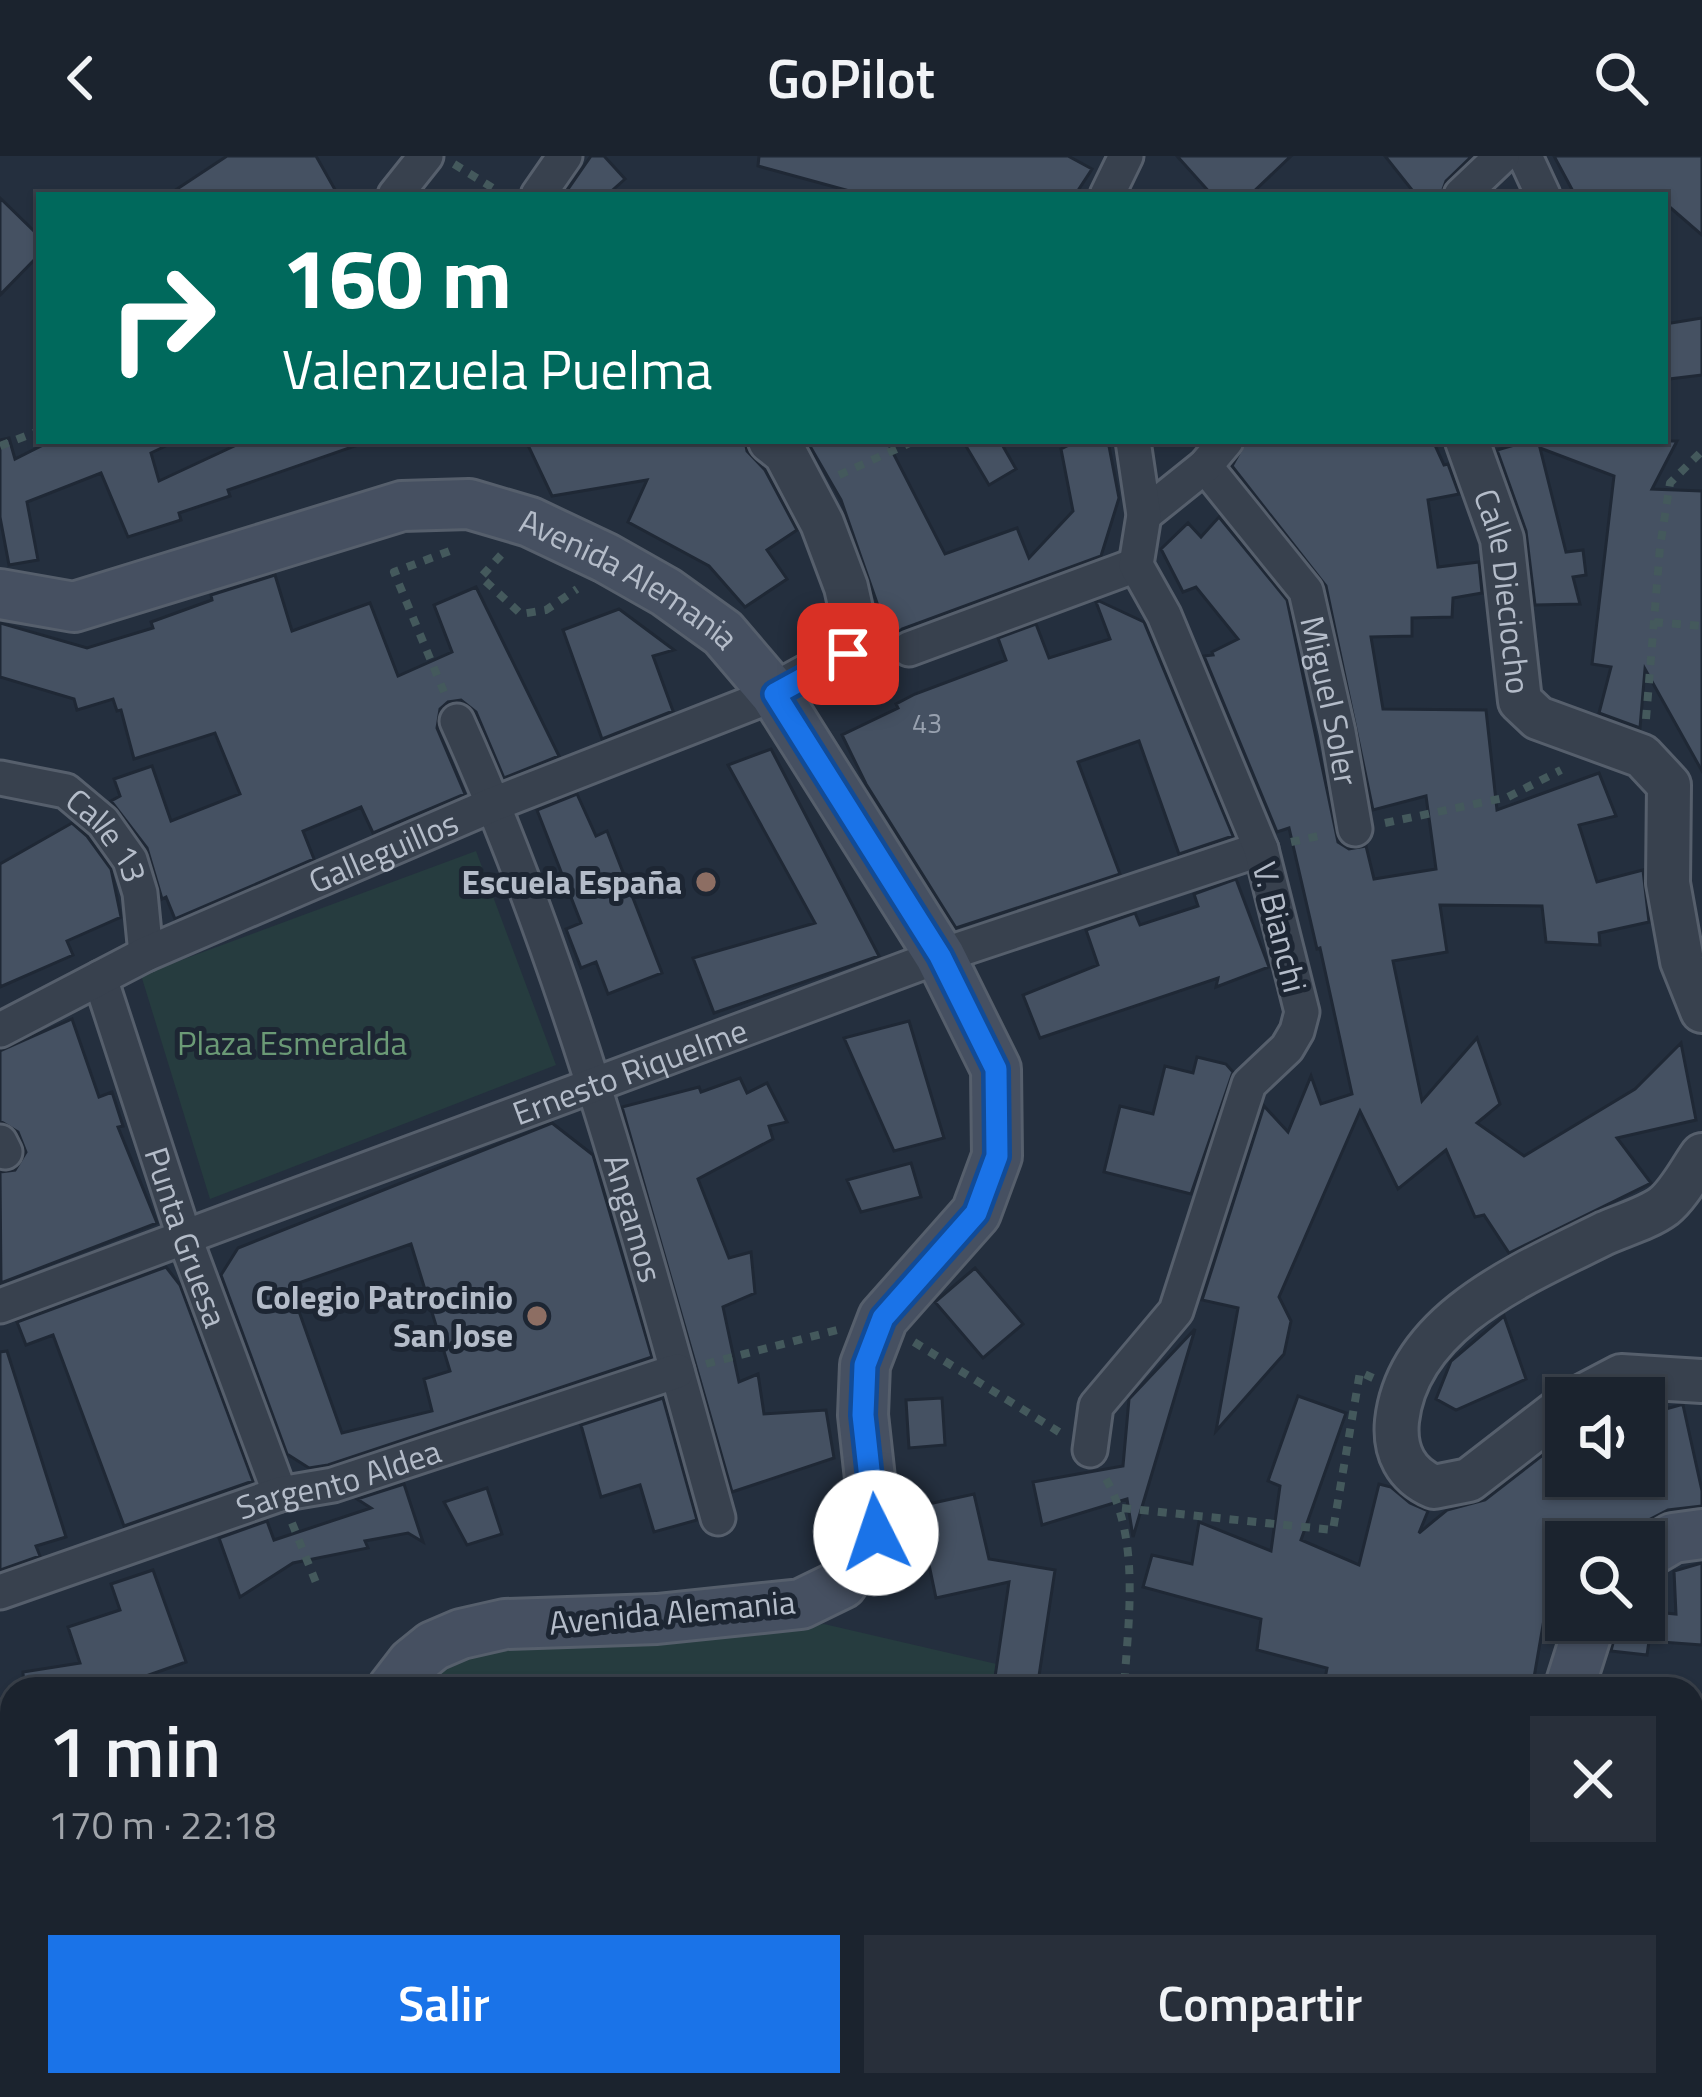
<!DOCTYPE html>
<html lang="es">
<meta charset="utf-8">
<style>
:root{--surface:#1b232e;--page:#282f3a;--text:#f1f3f6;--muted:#a0a4aa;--line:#39404a;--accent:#1a73e8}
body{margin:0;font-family:"Titillium Web",sans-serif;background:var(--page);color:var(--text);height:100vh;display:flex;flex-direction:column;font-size:45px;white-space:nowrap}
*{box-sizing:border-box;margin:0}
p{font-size:39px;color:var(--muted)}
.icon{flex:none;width:66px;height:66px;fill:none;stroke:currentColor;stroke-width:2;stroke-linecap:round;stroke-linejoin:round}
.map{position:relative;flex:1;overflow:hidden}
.sheet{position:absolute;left:0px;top:1521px;width:1704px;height:420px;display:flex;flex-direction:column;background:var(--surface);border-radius:36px 36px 0 0;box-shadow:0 3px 9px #0004,0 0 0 3px var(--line)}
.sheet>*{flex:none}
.guide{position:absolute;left:36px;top:36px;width:1632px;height:252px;border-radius:0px;box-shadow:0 3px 9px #0004,0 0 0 3px var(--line);background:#00695c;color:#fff;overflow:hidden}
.fabs{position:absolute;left:1545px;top:1221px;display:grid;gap:24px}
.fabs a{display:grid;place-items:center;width:120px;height:120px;border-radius:0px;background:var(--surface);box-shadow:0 3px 9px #0004,0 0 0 3px var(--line);font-size:60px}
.pin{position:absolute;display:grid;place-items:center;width:102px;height:102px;color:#fff;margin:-51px;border-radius:24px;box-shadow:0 6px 18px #0006}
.me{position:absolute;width:132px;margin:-66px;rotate:356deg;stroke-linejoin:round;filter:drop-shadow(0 0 9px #0008)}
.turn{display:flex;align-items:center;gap:42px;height:252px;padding:0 48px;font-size:54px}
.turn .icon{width:156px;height:156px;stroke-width:2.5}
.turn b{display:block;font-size:84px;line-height:102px}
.round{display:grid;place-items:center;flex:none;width:126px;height:126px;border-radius:0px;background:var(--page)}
.summary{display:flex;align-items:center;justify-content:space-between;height:204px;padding:0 48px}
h1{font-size:72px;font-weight:600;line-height:90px}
.primary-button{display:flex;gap:24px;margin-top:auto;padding:24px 48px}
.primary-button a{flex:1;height:138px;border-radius:0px;background:var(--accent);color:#fff;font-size:48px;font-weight:600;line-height:138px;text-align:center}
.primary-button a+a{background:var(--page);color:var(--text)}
header{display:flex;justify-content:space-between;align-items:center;height:156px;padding:0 48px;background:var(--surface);font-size:54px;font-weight:600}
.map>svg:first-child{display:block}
</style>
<header><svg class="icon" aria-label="back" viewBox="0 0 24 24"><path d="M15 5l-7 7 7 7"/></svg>GoPilot<svg class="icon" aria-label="search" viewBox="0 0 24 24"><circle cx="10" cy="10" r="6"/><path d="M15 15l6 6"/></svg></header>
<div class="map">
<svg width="1702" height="1941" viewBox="0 0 1702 1941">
<rect width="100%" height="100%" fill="#242f3e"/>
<path fill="#263c3f" d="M476,695L556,909L210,1043L141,819Z
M824,1468L1104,1533H411L444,1479L692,1484Z
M12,1754V1892L0,1889V1756Z
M1692,1928L1697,1933L1696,1941H1546L1549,1929Z"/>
<path fill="#455162" stroke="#1f2835" stroke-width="3" fill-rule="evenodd" d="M227,0H316L338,39H168Z
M591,0H604L625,23L607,39H564Z
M759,0H1068L1092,13L1075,39H864L758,10Z
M1177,0H1291L1250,39H1212Z
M1385,0H1472L1446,25L1441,39H1416Z
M1554,0H1702V79L1665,47V39H1575Z
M0,42L39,80V99L0,139Z
M1702,162V219L1669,223L1665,168Z
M9,282L15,303L51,285H176L151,297L159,325L245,285H355V290L228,334L230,340L179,357L181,364L128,381L101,317L27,346L38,404L9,409L0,361V284Z
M526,285H745L747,295L765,314L797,374L767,394L787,423L745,451L709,410L628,366L647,324L552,340Z
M807,285H887L945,398L1017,372L1029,402L1073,355L1061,293L1077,285H1108L1119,342L1101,400L902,473L890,484L841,344Z
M963,285H1000L1016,313L989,329Z
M1246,285H1433L1444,309L1448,308L1459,338L1428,344L1438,411L1479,406L1482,437L1453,442L1452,461L1412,462V480L1371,481L1383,553L1486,554L1497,654L1599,617L1616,660L1579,669L1597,726L1643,714L1649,766L1599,777L1600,789L1546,786L1542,750L1440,749L1447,796L1393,805L1422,945L1477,882L1500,948L1477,967L1524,1000L1635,933L1681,887L1696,964L1617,982L1651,1027L1509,1097L1484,1059L1475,1061L1446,994L1398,1033L1360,955L1279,1141L1291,1165L1284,1198L1216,1275L1238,1152L1202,1144L1264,950L1288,976L1311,920L1321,948L1352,938L1320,792L1317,793L1289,672L1277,676L1204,500L1213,499L1212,496L1238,483L1196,431L1183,436L1161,393L1188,367L1201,381L1219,361L1287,444L1338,686L1349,693L1366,690L1374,723L1436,713L1426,640L1373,654L1326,430L1232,310Z
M1528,285H1677L1652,333L1702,335V615L1645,513L1640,572L1599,557L1611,511L1592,508L1614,320L1540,292L1566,396L1583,394L1586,419L1573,421L1580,448L1535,449L1526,375L1497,294Z
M275,419L292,475L370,447L398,520L452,496L434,449L476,431L559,600L504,622L476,556L461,544L448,546L440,553L437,572L465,638L373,677L361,651L303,675L314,703L175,763L166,741L162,743L147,692L111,645L120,640L114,623L152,610L171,665L240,638L215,577L134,603L121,554L117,555L113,543L77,554L74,543L0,521V467L87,492L153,472L151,466L212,444L211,439Z
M1099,445L1144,466L1233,680L1179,698L1139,585L1078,606L1120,718L956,772L866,628L842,579L898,552L896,548L915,538L1006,504L998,482L1036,468L1049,502L1110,483L1096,446Z
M619,453L674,494L653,500L673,555L602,583L563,474Z
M771,593L879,800L714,857L693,802L815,767L728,609Z
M577,638L596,680L607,675L662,817L608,838L596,806L581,812L566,773L581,767L537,654Z
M72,667L87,680L111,713L121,761L67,785L73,799L0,831V708Z
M1236,723L1269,811L1216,831L1218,822L1040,882L1023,839L1098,809L1086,774L1135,757L1140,769L1198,750L1194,738Z
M72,863L99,941L112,936L123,970L118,971L157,1067L1,1127L0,1016L15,1014L26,996L18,976L0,965V895Z
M909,865L944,982L894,995L844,882Z
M1197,901L1226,908L1233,916L1191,1038L1104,1016L1120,950L1153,958L1165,910L1193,917Z
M740,922L747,937L767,927L787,966L769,970L773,983L698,1023L729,1102L751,1096L755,1137L723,1151L739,1226L758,1218L764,1258L826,1254L834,1302L732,1336L622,951L699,931L701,936Z
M552,967L593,999L652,1201L328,1309L309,1312L287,1298L221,1119L238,1092ZM411,1088L450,1215L424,1223L432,1255L342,1277L290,1130Z
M911,1007L921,1041L861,1056L847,1024Z
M166,1111L180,1129L253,1325L124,1370L53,1179L26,1189L17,1166Z
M975,1112L1023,1168L983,1202L935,1146Z
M1504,1160L1526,1223L1456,1254L1436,1243L1451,1205Z
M1195,1173L1133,1381L1127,1343L1042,1369L1033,1326L1123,1310L1129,1243Z
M7,1195L66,1381L36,1390L40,1400L0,1414V1196Z
M1298,1240L1346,1257L1301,1384L1359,1409L1379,1328L1391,1331L1410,1347L1428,1355L1419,1377L1447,1354L1485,1344L1566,1281V1320H1644V1259L1680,1249H1683L1702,1335V1350L1668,1354L1637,1370L1591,1372L1590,1386H1566V1422L1551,1423L1532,1533H1323L1327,1512L1257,1494L1261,1463L1143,1431L1152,1399L1192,1408L1199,1366L1271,1395L1280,1330L1268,1325Z
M663,1242L697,1364L654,1376L640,1329L601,1341L581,1269Z
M942,1242L945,1289L909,1292L906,1244Z
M404,1328L423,1386L408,1377L365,1385L368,1392L293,1407L240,1441L219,1382L267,1365L274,1384L371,1352L357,1343Z
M487,1332L502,1378L467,1389L444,1346Z
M974,1338L989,1403L1055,1414L1037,1533L994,1528L1009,1426L936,1442L926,1394L933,1393L924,1349Z
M1702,1407V1489L1649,1485L1647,1499L1611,1495L1619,1464H1644V1455L1676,1458L1674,1415Z
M153,1414L186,1506L109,1533H24L23,1516L80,1507L68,1471L120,1454L111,1428Z"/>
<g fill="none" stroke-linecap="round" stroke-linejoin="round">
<defs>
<g id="minor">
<path d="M1525,0L1543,39"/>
<path d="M395,39L426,0"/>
<path d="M538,39L565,0"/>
<path d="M1107,39L1126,0"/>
<path d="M1461,39L1502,0"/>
<path id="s1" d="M1205,310L1306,435L1338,576L1355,673"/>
<path d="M1144,359L1205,310L1226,285"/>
<path d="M909,493L1136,409"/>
<path id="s2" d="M457,565C572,820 643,1093 718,1362"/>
<path id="s3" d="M0,622L66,635L103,666L130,704L140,737L146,798"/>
<path id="s4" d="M100,822L184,1080L280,1338"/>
<path id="s5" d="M0,874L146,798L494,648L775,538"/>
<path d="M0,986L5,996"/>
<path id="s6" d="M0,1150L940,800L1261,693"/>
<path d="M1090,1294L1096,1250L1176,1155L1249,928L1287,892L1297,875L1302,856L1261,693L1164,459L1136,409L1144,359L1133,285"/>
<path id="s7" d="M0,1436L280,1338L333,1329L677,1215"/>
</g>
<g id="tertiary">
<path d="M770,285L785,297L822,367L846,431L857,480L848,498L775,538"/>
<path id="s8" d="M1467,285L1502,383L1520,545L1538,562L1642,600L1669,629L1668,727L1682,805L1702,855"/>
<path d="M1579,1242L1621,1220L1702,1225"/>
<path d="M1566,1249L1469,1324L1434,1331C1406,1319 1394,1296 1397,1265C1408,1164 1525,1117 1605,1077C1623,1069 1648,1062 1664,1050C1679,1038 1691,1014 1702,999"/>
</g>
<g id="secondary">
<path id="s9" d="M0,438L74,451L402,350L469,348L530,366L606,402L666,436L723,477L775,538L940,800L996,913L997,1000L976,1057L883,1162L865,1209L863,1259L876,1377L842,1428L801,1448L657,1463L505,1468L461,1478L433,1490L412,1507L392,1533"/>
<path d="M1644,1399L1673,1382L1702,1378"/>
<path d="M1569,1533L1591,1464"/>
<path d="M0,1781L12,1776"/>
<path d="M1184,1929L1219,1941"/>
<path d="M549,1941L569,1929"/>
<path d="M1384,1941L1398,1929"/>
</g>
</defs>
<use href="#minor" stroke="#565f6c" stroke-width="39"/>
<use href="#tertiary" stroke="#565f6c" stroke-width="48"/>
<use href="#secondary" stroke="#565f6c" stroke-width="54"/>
<path stroke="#44595c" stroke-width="8" stroke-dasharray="9 9" stroke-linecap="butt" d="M454,8L504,39
M0,290L39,275
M839,319L914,285
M501,399L481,421L521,458L546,454L577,433
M1654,466L1702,470
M444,536L394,416L455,393
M1646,563L1660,391L1670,327L1702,295
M1385,667L1508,641L1561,614
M1291,686L1323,679
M914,1186L1059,1276
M706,1208L837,1174
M1106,1323C1141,1385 1128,1465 1124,1533
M1122,1352L1333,1374L1360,1216L1373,1222
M292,1367L317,1429"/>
<use href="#minor" stroke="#38414e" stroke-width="33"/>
<use href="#tertiary" stroke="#38414e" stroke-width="42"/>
<use href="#secondary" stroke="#465061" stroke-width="48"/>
</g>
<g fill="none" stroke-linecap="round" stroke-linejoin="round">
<defs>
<path id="route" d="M848,498L775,538L940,800L996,913L997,1000L976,1057L883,1162L865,1209L863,1259L876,1377"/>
</defs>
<use href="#route" stroke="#114b97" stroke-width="30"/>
<use href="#route" stroke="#1a73e8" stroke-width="21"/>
</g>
<g fill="#8d6e63" stroke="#1d2633" stroke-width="4.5">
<circle cx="706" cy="726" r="12"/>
<circle cx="537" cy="1160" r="12"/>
</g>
<g text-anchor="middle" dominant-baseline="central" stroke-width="10" stroke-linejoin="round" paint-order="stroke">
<g font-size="27" fill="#98a1af">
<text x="927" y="566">43</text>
</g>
<g font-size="33" fill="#b4bcc9" stroke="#1d2633">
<text stroke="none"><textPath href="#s9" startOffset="663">Avenida Alemania</textPath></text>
<text stroke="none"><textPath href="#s8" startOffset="156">Calle Dieciocho</textPath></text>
<text stroke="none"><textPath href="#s1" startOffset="273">Miguel Soler</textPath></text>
<text stroke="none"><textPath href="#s3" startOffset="129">Calle 13</textPath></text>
<text stroke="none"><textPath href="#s5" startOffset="423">Galleguillos</textPath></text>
<text transform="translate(1280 771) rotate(76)">V. Bianchi</text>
<text stroke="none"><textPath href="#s6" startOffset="672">Ernesto Riquelme</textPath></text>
<text stroke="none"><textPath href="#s2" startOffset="528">Angamos</textPath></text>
<text stroke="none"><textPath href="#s4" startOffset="273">Punta Gruesa</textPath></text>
<text stroke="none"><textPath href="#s7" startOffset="357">Sargento Aldea</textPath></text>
<text transform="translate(672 1456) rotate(-5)">Avenida Alemania</text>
</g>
<g font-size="33" font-weight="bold" fill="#b4bcc9" stroke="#1d2633" text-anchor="end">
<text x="682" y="726">Escuela España</text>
<text x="513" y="1141">Colegio Patrocinio<tspan x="513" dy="38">San Jose</tspan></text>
</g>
<g font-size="33" fill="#6b9a76" stroke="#1d2633">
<text x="292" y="887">Plaza Esmeralda</text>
</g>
</g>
</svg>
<div class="fabs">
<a><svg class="icon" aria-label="sound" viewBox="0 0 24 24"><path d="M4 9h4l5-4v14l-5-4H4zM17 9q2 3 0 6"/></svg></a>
<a><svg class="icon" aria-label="search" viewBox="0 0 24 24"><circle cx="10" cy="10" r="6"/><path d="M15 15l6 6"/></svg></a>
</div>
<div class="pin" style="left:848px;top:498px;background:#d93025"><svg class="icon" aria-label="arrive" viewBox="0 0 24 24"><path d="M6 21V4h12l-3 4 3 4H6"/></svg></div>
<svg class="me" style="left:876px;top:1377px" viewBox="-20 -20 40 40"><circle r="19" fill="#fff"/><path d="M0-13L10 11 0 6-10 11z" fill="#1a73e8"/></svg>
<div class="guide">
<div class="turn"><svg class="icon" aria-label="right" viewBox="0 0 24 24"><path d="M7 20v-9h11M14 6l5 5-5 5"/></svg><div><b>160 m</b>Valenzuela Puelma</div></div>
</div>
<section class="sheet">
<div class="summary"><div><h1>1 min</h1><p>170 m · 22:18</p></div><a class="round"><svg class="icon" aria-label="close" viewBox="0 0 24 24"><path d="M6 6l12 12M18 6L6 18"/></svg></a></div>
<div class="primary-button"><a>Salir</a><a>Compartir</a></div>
</section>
</div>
